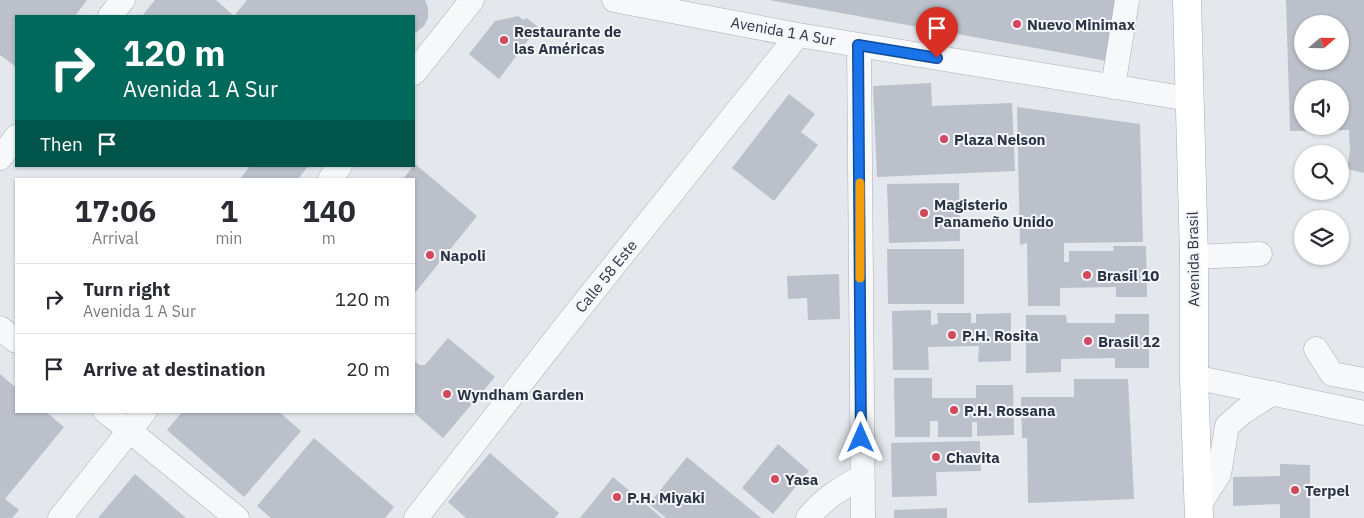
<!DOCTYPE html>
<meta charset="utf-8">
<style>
:root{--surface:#fff;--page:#f7f7f7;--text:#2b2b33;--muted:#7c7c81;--line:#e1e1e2}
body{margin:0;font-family:"IBM Plex Sans",sans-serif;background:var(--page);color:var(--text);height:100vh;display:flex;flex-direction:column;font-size:19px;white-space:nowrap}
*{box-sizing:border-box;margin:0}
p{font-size:16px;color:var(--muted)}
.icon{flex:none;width:28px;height:28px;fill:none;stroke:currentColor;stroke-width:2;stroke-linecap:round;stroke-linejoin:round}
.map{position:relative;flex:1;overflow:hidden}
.panel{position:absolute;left:15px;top:178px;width:400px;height:235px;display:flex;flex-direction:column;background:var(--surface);border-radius:0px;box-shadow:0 1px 4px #0004}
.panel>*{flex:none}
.hud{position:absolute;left:15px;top:15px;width:400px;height:152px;border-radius:0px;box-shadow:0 1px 4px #0004;background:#00695c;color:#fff;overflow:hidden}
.needle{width:32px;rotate:70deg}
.buttons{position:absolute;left:1294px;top:15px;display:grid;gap:10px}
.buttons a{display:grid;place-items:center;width:55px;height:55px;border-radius:50%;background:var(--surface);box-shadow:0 1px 4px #0004;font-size:25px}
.pin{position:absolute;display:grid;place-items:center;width:42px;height:42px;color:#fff;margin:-51px -21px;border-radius:50% 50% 50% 0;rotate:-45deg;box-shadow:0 0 5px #0007}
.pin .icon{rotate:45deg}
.me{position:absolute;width:55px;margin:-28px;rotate:0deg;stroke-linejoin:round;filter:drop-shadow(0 0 4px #0008)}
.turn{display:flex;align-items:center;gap:18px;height:105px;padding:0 25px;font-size:22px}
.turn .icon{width:65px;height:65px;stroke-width:2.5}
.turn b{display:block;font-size:35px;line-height:42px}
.then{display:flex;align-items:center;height:48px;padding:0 25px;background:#0003;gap:10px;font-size:19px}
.eta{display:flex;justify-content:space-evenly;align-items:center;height:85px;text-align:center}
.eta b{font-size:30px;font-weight:800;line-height:35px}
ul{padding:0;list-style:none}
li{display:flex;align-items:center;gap:15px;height:70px;padding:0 25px;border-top:1px solid var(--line)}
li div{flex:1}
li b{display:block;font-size:19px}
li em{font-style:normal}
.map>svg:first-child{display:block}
</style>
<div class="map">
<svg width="1364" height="518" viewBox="0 0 1364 518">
<rect width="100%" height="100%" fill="#e4e7ec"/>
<path fill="#bbc0ca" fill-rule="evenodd" d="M0,0H87L75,16H16V67L0,55Z
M155,0H216L234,16L247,0H425L428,8V18L424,26L414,34V16H142Z
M769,0H1117L1107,61Z
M1286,0H1364V173L1347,169L1350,150L1349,130L1290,131ZM1302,24H1340V61H1302ZM1302,89H1340V126H1302Z
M518,16L523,20L527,18L538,27L499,79L469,54L495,21Z
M931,83L932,106L1012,103L1015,171L877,177L873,86Z
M789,94L815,114L801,132L818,145L774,201L732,168Z
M1017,107L1140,124L1143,242L1064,243V262H1069V251H1114L1113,246H1146L1147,297H1116V287L1060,288V306H1028L1027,243L1020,245Z
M415,164L477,216L414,294V179H403Z
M250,166H308L298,179H240Z
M959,183L960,241L889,243L887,184Z
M887,249H964V304H888Z
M839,274L840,319L808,320L807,298L788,299L787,276Z
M931,310V325L938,324L937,313H971V323H976V314L1011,313V361L978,362L979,346L928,347L929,370H893L892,311Z
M1115,314H1149V368H1115V358L1061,359V372L1026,373V315H1066L1067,323H1115Z
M448,338L495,377L443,438L412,411H414V364L415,362L420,365H425Z
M0,374L16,388V411H45L64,427L5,499L19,510L12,518H0Z
M894,378H932V398H976V385H1013L1014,435L977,436V422H972V437H938V421H930V437H895Z
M1074,379H1128L1134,499L1028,503L1027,438H1022L1021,397H1074Z
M183,411H278L301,431L244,497L167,430Z
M314,438L394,507L385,518H271L257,506Z
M980,441L981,471L936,472L937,496L892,497L891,443Z
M778,444L809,471L773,514L742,488Z
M490,453L559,513L555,518H466L448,502Z
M687,457L761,518H666L649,504Z
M1280,464L1310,465V518H1280V504L1233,506V477L1280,476Z
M135,474L186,518H98Z
M613,477L662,518H580Z
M947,508V518H894V510Z"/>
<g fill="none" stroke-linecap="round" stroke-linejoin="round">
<defs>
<path id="minor" d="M614,0L798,35L1189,99
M110,16L123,0
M859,45L863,518
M414,73L472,0
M1113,87L1127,0
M0,158L16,137
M330,179L340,166
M1194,257L1260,254
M0,328L16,341
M1316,349L1332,374L1364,380
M1194,377L1364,413
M105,411L237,518
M1198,507L1219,474L1227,426L1243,412L1273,393
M60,518L145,411
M416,518L572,318L798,35
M808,518C823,499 841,488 862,477"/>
<path id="major" d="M1187,0L1194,257V377L1199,518"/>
</defs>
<use href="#minor" stroke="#a9aeb7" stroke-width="25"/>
<use href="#major" stroke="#a3abb8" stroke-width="29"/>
<use href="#minor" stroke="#f7f8fa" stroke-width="24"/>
<use href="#major" stroke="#fff" stroke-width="28"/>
</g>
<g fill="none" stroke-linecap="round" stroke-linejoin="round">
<defs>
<path id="route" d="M861,438L858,45L937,58"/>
</defs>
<use href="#route" stroke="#114b97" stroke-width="12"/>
<use href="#route" stroke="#1a73e8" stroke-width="9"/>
<path stroke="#f59e0b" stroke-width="9" d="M860,183V278"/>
</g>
<g fill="#d1495b" stroke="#f4f6f9" stroke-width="2">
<circle cx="1017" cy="24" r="5"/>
<circle cx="504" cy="40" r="5"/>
<circle cx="944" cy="139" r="5"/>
<circle cx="924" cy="213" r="5"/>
<circle cx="430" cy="255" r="5"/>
<circle cx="1087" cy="275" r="5"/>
<circle cx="952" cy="335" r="5"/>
<circle cx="1088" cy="341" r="5"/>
<circle cx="447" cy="394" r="5"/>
<circle cx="954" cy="410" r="5"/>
<circle cx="936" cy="457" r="5"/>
<circle cx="775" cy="479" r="5"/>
<circle cx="1295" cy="490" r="5"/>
<circle cx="617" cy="497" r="5"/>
</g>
<g text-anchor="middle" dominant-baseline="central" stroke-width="4" stroke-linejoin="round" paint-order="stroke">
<g font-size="15" font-weight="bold" fill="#2b3445" stroke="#f4f6f9" text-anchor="start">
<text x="1027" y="24">Nuevo Minimax</text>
<text x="514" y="31">Restaurante de<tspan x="514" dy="17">las Américas</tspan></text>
<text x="954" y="139">Plaza Nelson</text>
<text x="934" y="204">Magisterio<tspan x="934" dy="17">Panameño Unido</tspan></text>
<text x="440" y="255">Napoli</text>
<text x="1097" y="275">Brasil 10</text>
<text x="962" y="335">P.H. Rosita</text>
<text x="1098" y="341">Brasil 12</text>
<text x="457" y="394">Wyndham Garden</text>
<text x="964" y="410">P.H. Rossana</text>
<text x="946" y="457">Chavita</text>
<text x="785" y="479">Yasa</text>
<text x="1305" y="490">Terpel</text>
<text x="627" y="497">P.H. Miyaki</text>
</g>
<g font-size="15" fill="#2b3445" stroke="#f4f6f9">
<text transform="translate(783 31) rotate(10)">Avenida 1 A Sur</text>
<text transform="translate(1193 259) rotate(-91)">Avenida Brasil</text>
<text transform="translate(606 276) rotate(-51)">Calle 58 Este</text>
</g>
</g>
</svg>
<div class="buttons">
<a><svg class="needle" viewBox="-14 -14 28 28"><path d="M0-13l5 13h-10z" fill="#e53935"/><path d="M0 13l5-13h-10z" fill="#7c7c81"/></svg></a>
<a><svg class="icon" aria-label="sound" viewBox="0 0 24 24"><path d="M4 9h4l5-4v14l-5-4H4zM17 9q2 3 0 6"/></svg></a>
<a><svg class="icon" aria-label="search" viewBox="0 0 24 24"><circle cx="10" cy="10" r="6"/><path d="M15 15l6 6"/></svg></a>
<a><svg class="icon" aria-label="layers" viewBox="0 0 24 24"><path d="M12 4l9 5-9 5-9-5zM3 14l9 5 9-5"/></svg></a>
</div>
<div class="pin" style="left:937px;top:58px;background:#d93025"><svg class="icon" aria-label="arrive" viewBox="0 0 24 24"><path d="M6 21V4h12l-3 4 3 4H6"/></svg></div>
<svg class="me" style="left:861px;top:438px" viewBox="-20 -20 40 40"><path d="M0-17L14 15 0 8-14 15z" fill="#1a73e8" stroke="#fff" stroke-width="4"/></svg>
<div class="hud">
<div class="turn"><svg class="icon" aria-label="right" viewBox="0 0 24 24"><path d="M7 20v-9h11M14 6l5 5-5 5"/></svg><div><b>120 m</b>Avenida 1 A Sur</div></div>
<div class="then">Then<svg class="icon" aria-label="arrive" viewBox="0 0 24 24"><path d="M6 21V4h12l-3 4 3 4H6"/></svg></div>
</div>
<section class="panel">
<div class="eta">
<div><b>17:06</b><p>Arrival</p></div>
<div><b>1</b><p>min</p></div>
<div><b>140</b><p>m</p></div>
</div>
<ul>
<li><svg class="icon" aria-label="right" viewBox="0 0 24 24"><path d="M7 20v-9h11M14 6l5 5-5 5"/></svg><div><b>Turn right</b><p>Avenida 1 A Sur</p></div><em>120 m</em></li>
<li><svg class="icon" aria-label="arrive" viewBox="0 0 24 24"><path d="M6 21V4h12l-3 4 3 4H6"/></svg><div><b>Arrive at destination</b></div><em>20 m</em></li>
</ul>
</section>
</div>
